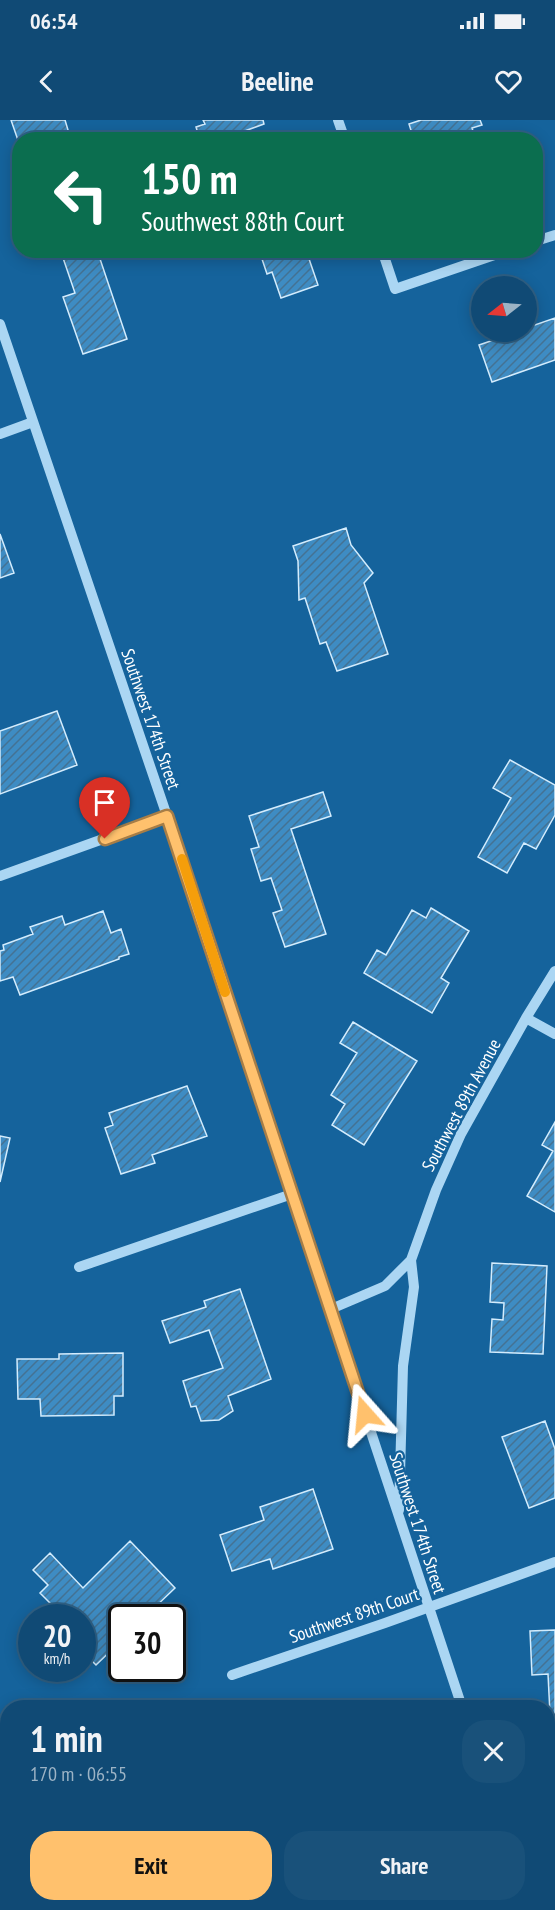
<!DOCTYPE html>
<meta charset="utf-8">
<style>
:root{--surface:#104a75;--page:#19517a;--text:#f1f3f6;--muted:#9cb3c5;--line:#306287;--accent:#ffc16d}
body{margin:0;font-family:"PT Sans Narrow",sans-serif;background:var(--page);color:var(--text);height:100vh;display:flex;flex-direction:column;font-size:22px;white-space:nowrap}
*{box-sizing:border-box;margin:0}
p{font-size:20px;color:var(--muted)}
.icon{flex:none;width:33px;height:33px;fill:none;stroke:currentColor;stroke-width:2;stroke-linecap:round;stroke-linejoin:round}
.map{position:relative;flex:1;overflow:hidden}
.details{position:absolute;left:0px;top:1580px;width:555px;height:212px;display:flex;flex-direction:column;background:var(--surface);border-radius:24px 24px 0 0;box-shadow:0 3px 15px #0003,0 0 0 2px var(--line)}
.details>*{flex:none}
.hud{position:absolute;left:12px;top:12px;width:531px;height:126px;border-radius:24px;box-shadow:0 3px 15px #0003,0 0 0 2px var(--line);background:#0b6e4f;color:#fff;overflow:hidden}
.needle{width:39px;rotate:253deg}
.controls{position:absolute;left:471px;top:156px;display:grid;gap:12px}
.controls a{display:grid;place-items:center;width:66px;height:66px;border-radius:50%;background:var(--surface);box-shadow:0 3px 15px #0003,0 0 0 2px var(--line);font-size:30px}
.speed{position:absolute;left:18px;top:1484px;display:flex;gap:12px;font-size:30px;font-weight:700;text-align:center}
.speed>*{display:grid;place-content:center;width:78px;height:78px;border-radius:50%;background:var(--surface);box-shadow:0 3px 15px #0003,0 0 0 2px var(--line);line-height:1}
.speed small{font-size:15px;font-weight:400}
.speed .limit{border:3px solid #111;border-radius:9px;background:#fff;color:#111}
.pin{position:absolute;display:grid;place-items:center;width:51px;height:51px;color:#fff;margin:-62px -26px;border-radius:50% 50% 50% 0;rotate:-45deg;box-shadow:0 0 6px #0007}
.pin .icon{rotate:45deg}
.me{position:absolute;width:66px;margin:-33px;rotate:342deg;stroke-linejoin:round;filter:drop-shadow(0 0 4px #0008)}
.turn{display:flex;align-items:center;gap:21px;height:126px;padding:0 30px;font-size:27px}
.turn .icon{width:78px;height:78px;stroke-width:2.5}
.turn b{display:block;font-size:42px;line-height:51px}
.round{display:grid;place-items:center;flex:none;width:63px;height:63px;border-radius:24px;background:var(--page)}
.head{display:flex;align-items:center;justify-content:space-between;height:102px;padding:0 30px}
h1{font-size:36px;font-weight:700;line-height:45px}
.button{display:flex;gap:12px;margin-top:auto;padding:12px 30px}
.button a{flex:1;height:69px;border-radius:24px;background:var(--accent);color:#111;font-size:24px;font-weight:700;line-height:69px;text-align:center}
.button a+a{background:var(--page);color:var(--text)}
.status{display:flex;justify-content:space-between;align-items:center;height:42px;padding:0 30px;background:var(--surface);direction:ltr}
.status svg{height:16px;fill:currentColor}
header{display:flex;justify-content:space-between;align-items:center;height:78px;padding:0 30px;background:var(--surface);font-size:27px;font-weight:700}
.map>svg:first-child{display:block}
</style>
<div class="status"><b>06:54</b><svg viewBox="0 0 49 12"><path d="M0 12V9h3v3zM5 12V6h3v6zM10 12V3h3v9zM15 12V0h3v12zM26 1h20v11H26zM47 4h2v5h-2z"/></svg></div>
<header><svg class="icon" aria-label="back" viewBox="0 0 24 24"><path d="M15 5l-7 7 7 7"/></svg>Beeline<svg class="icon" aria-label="heart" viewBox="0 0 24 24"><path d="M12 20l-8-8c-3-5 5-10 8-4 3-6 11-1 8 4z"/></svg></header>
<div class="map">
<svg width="555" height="1790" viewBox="0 0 555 1790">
<defs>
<pattern id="building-hatch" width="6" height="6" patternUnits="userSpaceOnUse" patternTransform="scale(1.5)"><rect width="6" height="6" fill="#3e8cc3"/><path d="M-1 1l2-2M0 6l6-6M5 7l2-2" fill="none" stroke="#447293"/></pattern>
</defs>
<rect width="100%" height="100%" fill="#15639c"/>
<path fill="url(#building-hatch)" stroke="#d3ecfd" stroke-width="1.5" d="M11,0H65L71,20H20V26Z
M203,0H263L264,4L220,20H200L196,7L205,4Z
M421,0H480L482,5L472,8L476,20H414L409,4Z
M64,130H97L127,219L83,234L63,177L75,173L61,132Z
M259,130H297L300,138L308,136L318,165L281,178L272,152L267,154Z
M555,198V240L492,262L479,225L517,212H526V208Z
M346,408L351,425L373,453L364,463L388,534L337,551L326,522L320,524L305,478L299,480L298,441L293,426Z
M0,414L14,453L0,458Z
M57,591L77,645L0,674V611Z
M510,640L555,665V695L536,729L524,723L507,753L478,737L511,678L493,668Z
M323,672L331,696L291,709L326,814L285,827L273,793L282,790L271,758L261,761L251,729L259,727L249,696Z
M431,788L469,811L441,858L449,863L432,893L364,853L377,830L386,835L412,790L426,798Z
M103,791L111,813L121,809L129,834L119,837V839L20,875L13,857L0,861V831L4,830L3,825L33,814L30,807L62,796L65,805Z
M353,902L417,941L364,1025L332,1005L345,984L331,975L357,933L340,923Z
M187,966L207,1016L152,1035L155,1043L121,1054L105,1008L113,1005L109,993Z
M555,1002V1092L527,1076L553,1031L542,1025Z
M0,1016L10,1018L0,1062Z
M492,1143L547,1146L543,1234L490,1232L492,1199L503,1200L504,1183L490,1182Z
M240,1169L271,1259L228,1276L233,1291L219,1300L201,1301L196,1286L191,1287L183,1261L223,1248L209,1210L170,1223L162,1201L206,1187L204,1181Z
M123,1233V1276H114V1295L41,1296L40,1279H18L17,1239H59V1234Z
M545,1301L555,1329V1378L529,1388L502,1317Z
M313,1369L333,1429L273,1449L270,1439L232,1451L220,1415L264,1400L260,1387Z
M130,1421L175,1468L152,1490L145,1483L130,1497H122V1506L117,1510L122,1515V1520L96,1545L82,1531V1497H64L40,1473L48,1465L33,1450L50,1433L83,1468Z
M555,1510V1614H551L548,1554L532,1555L530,1511Z
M7,1653L8,1706L0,1708V1655Z
M14,1784H98L100,1790H16Z"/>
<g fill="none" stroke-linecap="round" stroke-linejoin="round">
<path stroke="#abd6f3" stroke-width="10" d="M338,0L345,20
M536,121L555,115
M382,130L395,169L509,130
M0,204L167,696L462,1587
M0,314L33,302
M0,756L167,696
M526,898L555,914
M79,1147L292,1074
M331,1189L385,1166L411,1140L436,1070L461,1014L526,898L555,851
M399,1390L403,1246L414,1167L411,1140
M232,1555L385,1503L555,1442
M528,1784L530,1790"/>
</g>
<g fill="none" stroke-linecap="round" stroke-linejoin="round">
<defs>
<path id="route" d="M105,719L167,696L365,1294"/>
</defs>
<use href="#route" stroke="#a67d47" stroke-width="15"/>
<use href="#route" stroke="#ffc16d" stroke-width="10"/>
<path stroke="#f59e0b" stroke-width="10" d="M182,739L225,872"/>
</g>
<g text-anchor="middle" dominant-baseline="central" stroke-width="4.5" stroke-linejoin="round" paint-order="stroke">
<g font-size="18" fill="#fff" stroke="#15639c">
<text transform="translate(151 599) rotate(71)">Southwest 174th Street</text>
<text transform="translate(461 985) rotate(-62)">Southwest 89th Avenue</text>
<text transform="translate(418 1403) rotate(72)">Southwest 174th Street</text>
<text transform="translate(354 1495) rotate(-19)">Southwest 89th Court</text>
</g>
</g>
</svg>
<div class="controls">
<a><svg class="needle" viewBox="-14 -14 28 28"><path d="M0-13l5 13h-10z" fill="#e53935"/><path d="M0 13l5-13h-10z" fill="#9cb3c5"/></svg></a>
</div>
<div class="speed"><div>20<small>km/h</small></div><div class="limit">30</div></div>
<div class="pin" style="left:105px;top:719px;background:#d93025"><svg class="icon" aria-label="arrive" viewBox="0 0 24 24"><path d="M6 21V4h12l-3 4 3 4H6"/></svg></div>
<svg class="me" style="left:365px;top:1294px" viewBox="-20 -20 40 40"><path d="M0-17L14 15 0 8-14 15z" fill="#ffc16d" stroke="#fff" stroke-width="4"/></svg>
<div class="hud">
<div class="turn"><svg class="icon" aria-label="left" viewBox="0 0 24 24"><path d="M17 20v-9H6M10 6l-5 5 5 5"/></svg><div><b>150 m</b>Southwest 88th Court</div></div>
</div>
<section class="details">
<div class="head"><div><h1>1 min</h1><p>170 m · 06:55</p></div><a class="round"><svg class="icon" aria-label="close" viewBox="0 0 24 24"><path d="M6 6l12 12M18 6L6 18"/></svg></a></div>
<div class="button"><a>Exit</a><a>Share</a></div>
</section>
</div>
